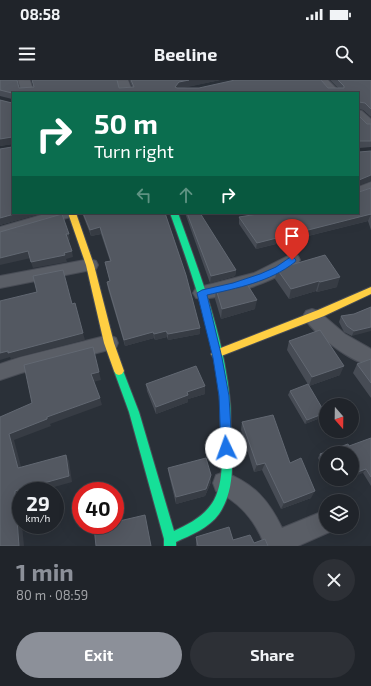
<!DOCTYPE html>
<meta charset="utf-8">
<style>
:root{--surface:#20242a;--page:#2d3036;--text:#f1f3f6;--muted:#a2a4a8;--line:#3d4147;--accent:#8c9099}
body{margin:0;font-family:"Exo 2",sans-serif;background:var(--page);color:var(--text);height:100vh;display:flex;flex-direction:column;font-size:15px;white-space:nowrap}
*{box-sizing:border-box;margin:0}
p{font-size:13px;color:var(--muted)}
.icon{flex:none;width:22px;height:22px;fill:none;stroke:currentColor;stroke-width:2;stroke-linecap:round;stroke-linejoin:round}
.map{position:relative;height:466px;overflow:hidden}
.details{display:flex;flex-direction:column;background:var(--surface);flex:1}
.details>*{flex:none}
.top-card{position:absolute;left:12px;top:12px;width:347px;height:122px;border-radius:0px;box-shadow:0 4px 16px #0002,0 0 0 1px var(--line);background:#0b6e4f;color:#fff;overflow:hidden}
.needle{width:26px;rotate:160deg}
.buttons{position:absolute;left:319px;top:318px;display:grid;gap:8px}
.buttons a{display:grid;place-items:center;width:40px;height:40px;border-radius:50%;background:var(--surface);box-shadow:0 4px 16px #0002,0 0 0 1px var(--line);font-size:20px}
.speed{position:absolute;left:12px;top:402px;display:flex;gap:8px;font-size:20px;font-weight:700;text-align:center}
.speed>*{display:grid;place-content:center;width:52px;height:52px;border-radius:50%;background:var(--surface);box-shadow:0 4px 16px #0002,0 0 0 1px var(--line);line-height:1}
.speed small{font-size:10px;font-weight:400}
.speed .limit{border:6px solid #d22;background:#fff;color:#111}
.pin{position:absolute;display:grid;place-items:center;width:34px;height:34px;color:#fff;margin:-41px -17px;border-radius:50% 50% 50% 0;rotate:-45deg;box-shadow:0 0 4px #0007}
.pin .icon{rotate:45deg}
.me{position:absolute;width:44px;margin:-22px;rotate:357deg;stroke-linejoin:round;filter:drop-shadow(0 0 3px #0008)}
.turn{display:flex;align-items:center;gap:14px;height:84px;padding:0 16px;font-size:18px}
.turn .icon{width:52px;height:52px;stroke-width:2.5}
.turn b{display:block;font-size:28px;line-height:34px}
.lanes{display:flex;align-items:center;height:38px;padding:0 16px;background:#0003;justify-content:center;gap:20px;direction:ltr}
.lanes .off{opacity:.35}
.round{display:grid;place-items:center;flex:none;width:42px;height:42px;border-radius:21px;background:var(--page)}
.head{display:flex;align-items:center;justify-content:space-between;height:68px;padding:0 16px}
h1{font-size:24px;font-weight:700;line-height:30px;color:var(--accent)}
.cta{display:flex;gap:8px;margin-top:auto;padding:8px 16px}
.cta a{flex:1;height:46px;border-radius:24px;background:var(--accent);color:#fff;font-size:16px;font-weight:700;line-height:46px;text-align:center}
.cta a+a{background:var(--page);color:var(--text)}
.status{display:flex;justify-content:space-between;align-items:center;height:28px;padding:0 20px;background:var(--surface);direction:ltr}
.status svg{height:11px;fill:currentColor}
header{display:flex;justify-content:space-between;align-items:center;height:52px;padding:0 16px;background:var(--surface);font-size:18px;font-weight:700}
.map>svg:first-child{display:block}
</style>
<div class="status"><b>08:58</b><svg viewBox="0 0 49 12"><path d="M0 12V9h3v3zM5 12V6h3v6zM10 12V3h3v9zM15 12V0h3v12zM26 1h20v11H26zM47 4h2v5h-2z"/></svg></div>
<header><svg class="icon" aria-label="menu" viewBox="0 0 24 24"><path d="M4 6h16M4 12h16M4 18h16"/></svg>Beeline<svg class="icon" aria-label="search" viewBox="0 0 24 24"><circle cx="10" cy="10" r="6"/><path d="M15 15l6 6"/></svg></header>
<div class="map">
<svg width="371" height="466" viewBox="0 0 371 466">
<rect width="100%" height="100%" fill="#2a3038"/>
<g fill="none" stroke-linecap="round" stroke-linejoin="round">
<defs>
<path id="street" d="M18,0H30L34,13H22Z
M116,0H128L133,13H121Z
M315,0H328L341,13H328Z
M358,30L362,31L371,39V50L366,49L358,41Z
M371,102V112L358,117V107Z
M48,133H73L70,137L0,158V147Z
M292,174L298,176L300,180C291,197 214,223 196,218L193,213L196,208L254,193Z
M90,179L96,181L98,185L96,189L0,208V196Z
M312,229L318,231L345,254L371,269V284C354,286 311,251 303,236L306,231Z
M109,255L116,258L118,263L116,268L21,293L0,300V284L21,277Z
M224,392C254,404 268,419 282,448L326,430V447H336L334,450L298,466H265C256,442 240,422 216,411L213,403L216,395Z"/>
<path id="fast" d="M170,133H178C200,194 224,256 230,321C231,331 230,341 231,351C232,379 236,409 219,434C209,448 191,455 176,462V466H164V459L129,332L114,291L116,288L119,287L122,288L139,332L174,451C189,444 205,436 214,420C224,401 222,375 221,354C220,343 221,332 220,321C214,256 192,194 170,133Z"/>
<path id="slow" d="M68,133H76L94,185L114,263L124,291L122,294L119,295L116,294L114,291L104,263L86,185Z
M371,207V214L324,236L216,278L213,277L211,274L213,271L318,230Z"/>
</defs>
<use href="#street" stroke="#484c55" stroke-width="2"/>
<use href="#fast" stroke="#484c55" stroke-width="2"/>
<use href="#slow" stroke="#484c55" stroke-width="2"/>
<use href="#street" fill="#5a5e66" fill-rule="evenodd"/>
<use href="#fast" fill="#16e098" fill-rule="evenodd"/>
<use href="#slow" fill="#ffcf43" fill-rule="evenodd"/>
</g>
<path fill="#474c55" d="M0,0L19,8H119L132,7L129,0H220L181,8H338L330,0H371V37L363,30L359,29V36L367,44H371V67L359,68V112L371,108V150L368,141L256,169L239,144V137L358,133V13H13L43,133L0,145V69L12,67V64L0,66V20L12,23V19L0,16Z
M82,133H165L200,248V254L168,260L167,257L155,260L154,258L125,266L108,209L107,202H110L105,182L110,181L101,154L91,156Z
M185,133H206L201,136L236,190L235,196L210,203Z
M325,175L337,207L317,212L316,211L289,219L275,199L277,189Z
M216,209L255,229L221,239L215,219Z
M371,227L352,256L344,252L339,242L341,236L354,234Z
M289,261L340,295L309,306L287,270Z
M371,279V318L353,293L357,284Z
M146,304L205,306V314L188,319V322L156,334L147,311Z
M290,311L323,337L305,344L288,315Z
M242,342L290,383L311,418L281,429L262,390L254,392L241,350Z
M371,358V406L363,393L326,373V393L318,378L320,374L349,366Z
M168,388L211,402L205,416L176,424L169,395Z
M330,399H346L332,404Z
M196,457L233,460L254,463L268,466H196Z"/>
<path fill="#373c44" d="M189,0H220L179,9L176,13L175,7L179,2Z
M12,57L13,64L0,66V59Z
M371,95V101L358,106L359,100Z
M18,133H43L0,145V138Z
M198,133H206L198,138Z
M371,134L368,141L256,169L257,163Z
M100,147L101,154L91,156L90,150Z
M66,154H69L70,160L68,161Z
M28,171L31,178L0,185V178Z
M72,171L73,177L66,179L67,182L33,188L31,182Z
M236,190L235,196L210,203L211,196Z
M340,197L337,207L317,212L320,202Z
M319,201L316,211L289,219L291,209Z
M257,220L255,229L221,239L222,229Z
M371,247V251L352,256L354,251Z
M200,248V254L168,260V254Z
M166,251L167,257L155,260L154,254Z
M153,252L154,258L125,266L124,260Z
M83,253L85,260L11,279L10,277L0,280V273L8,271Z
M95,275L101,300L93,302L91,294Z
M344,286L340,295L309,306L312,297Z
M205,306V314L188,319V322L156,334V327L187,312Z
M100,318L102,325L50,344L51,346L14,360L23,394L18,388L9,354L47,337Z
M325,333L323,337L305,344L307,340Z
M66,375L69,381L72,402L40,411H21V416L19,417L21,445H22L24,466H19L15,411Z
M265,383L262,390L254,392L257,385Z
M366,389L363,393L352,397V394Z
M211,395V402L205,416L176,424V417Z
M337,399H346L332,404L335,400Z
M315,411L311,418L281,429L284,423Z"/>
<path fill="#535861" stroke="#626872" d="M0,0H17L19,8L34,7L32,0H117L119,8L134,7L131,0H189L179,2L175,7L177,8H199L235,0H321L328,8H344V6L338,0H371V29L365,23L359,22V36L367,44H371V61H359V72L371,71V95L359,100V112L371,108V135V134L257,163L239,137L264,133H358V13H13V133H18L0,138V69L12,67V57L0,59V20L12,23V13L0,10Z
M83,133H165L186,195L200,248L168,254L166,251L154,254L153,252L124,260L107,202L110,201L105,182L111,181L100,147L90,150Z
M187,133H200L236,190L211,196Z
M62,134L69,154H66L72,171L64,173L65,175L31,182L28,171L0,178V152Z
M325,175L340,197L320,202L319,201L291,209L277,189Z
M63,190L72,224L75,223L83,253L8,273V271L0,273V221L37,212L33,196Z
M245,201L257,220L222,229L216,209Z
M371,227V247L354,251L347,246L341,236L354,234Z
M320,250L344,286L312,297L289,261Z
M93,267L99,292L91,294L100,318L47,337V339L9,354L18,388L66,375L69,396L15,411L19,466H0V337L32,323L24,285Z
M371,279V303L357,284Z
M196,286L205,306L187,312L188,315L156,327L146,304Z
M308,304L325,333L307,340L290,311Z
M273,335L290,383L301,378L315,411L284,423L265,383L257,385L242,342Z
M371,358V397L366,389L352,394V373H326V385L320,374L348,364L349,366Z
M206,378L211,395L206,409L176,417L168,388Z
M145,435L151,466H96L94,447L102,445H115V442Z
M229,447L233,460L250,455L254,463L265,459L268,466H198L196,457Z"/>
<path fill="#1a73e8" stroke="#114b97" d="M292,176L296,180L295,182C270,202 237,208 207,215L222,278L229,316L232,368L230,371L226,373L223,371L221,368L219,316L213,278L197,213L202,210L233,203L260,194L276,187Z"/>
</svg>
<div class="buttons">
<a><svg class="needle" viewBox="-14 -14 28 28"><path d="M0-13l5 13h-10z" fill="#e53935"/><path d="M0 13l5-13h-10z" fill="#a2a4a8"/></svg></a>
<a><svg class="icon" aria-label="search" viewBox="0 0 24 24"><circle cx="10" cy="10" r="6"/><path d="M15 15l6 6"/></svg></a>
<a><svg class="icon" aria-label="layers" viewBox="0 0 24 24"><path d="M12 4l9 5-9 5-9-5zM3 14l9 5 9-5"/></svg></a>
</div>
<div class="speed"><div>29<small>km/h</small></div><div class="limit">40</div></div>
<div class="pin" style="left:292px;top:180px;background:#d93025"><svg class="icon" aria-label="arrive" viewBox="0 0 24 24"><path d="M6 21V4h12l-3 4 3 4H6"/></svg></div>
<svg class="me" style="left:226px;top:368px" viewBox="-20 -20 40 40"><circle r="19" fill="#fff"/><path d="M0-13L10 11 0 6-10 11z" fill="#1a73e8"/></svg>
<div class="top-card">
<div class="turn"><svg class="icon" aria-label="right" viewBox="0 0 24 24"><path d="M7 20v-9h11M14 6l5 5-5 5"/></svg><div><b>50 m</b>Turn right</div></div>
<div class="lanes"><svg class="icon off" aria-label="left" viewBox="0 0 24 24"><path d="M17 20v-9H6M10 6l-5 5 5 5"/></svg><svg class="icon off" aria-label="ahead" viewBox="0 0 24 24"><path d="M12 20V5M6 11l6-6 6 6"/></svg><svg class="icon" aria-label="right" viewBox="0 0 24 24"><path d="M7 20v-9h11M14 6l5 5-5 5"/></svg></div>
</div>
</div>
<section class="details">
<div class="head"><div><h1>1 min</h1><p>80 m · 08:59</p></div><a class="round"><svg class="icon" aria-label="close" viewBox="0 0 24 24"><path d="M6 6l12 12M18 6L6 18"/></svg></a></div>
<div class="cta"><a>Exit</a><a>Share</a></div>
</section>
